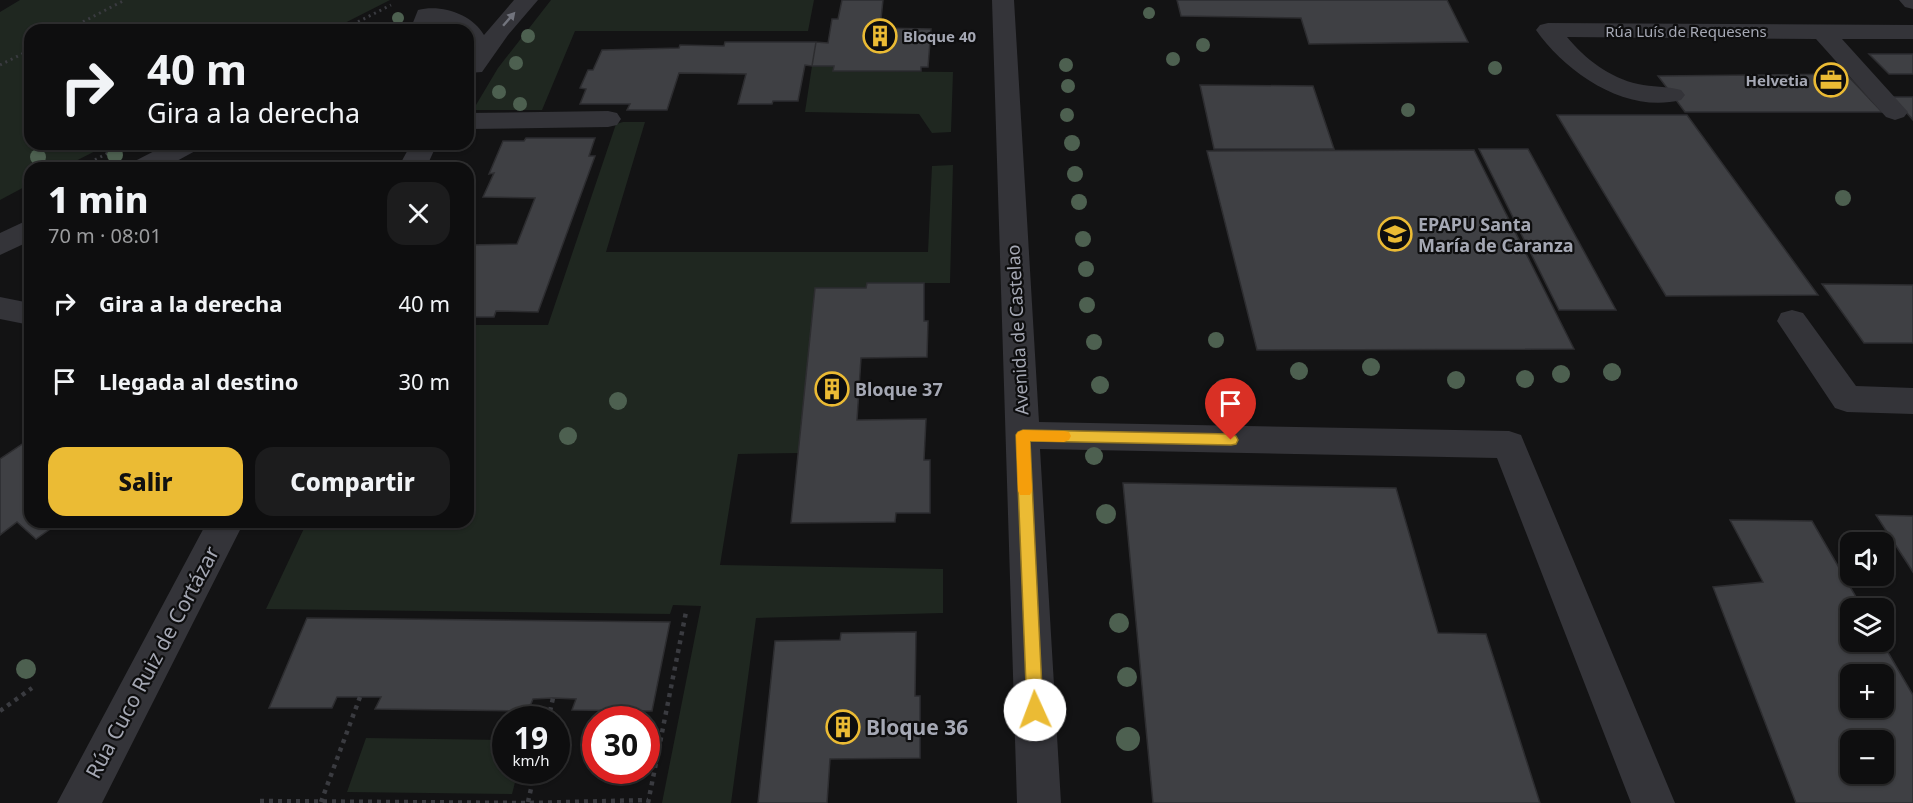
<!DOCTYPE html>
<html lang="es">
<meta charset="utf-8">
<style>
:root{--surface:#0e0e0f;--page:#1c1c1d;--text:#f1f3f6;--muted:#9b9c9e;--line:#2e2e2f;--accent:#ebbb34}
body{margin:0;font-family:"Noto Sans",sans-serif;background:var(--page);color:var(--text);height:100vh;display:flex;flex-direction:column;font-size:22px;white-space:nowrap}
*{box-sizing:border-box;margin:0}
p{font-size:20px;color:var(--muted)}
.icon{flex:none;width:33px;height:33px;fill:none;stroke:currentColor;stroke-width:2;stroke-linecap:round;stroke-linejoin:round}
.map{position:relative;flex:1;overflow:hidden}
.sheet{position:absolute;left:24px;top:162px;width:450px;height:366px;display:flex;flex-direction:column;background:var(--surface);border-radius:18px;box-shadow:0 2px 4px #0004,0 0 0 2px var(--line)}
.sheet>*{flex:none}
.hud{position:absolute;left:24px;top:24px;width:450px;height:126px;border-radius:18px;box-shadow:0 2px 4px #0004,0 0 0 2px var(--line);background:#0e0e0f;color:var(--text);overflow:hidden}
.controls{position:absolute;left:1840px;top:532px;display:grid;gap:12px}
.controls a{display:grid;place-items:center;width:54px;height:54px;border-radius:12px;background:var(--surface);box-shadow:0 2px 4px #0004,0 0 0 2px var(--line);font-size:30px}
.speed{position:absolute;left:492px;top:706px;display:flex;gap:12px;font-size:30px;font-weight:700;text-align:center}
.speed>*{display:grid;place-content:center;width:78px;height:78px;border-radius:50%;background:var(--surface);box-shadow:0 2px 4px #0004,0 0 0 2px var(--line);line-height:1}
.speed small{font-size:15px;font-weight:400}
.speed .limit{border:9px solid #d22;background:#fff;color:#111}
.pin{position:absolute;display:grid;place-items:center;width:51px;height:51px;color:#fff;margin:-62px -26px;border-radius:50% 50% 50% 0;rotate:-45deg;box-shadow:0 0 6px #0007}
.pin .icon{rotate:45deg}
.me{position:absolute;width:66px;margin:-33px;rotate:358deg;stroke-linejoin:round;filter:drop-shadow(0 0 4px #0008)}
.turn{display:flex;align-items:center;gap:21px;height:126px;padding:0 24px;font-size:27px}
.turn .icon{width:78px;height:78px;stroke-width:2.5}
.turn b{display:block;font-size:42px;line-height:51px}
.round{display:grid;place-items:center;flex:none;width:63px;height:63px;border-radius:18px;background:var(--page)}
.overview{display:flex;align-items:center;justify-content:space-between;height:102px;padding:0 24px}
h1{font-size:36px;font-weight:800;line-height:45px}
.primary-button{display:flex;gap:12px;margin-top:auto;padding:12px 24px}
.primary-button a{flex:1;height:69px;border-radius:18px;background:var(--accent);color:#111;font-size:24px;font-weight:800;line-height:69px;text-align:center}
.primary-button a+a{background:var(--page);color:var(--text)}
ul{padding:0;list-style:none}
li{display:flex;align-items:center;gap:18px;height:78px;padding:0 24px}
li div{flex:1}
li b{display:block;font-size:22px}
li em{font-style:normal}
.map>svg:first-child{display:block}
</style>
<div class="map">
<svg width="1913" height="803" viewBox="0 0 1913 803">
<rect width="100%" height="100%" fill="#131314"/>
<path fill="#1f2720" d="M20,0H390L331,30H30V144H109L62,168H30V184L0,200V12Z
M551,0H814L808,31H575L542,110H473L498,68Z
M812,66H834L833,71L953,72L951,132L932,133L919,114L805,112Z
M623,122H645L606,252H928L932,166L953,165L950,283H867L866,288H815L799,453L738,454L720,565L943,569V613L756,618L731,803H662L701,606L673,605L670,614L266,609L307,522H468V325H548L616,124Z
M366,738L505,740L506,771H518L512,794L347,792Z"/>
<path fill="#3f4044" stroke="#2d2d30" stroke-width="1.5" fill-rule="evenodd" d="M842,0H883L880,28L931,29L928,67H921V71H833L834,66H812L816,42L828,43L832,19H838Z
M1177,0H1447L1468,42L1309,44L1301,18L1181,16Z
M725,42H816L812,66L805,65L798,101H773L772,104H738L746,74L679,73L667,110H627L630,104H580L586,89L580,88L588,70H593L602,50L679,48L680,45L724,46Z
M1869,54H1913V74H1889Z
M1846,74L1882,112H1685L1658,76Z
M1200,85L1313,86L1334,149H1214Z
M1891,97H1913V120L1906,112Z
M1557,115H1687L1818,295L1666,296Z
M526,138H595L589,156H595L538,312L496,311L494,317H468V245L517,244L535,198L483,197L494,173L489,174L503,141H524Z
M1479,149H1528L1616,310H1559Z
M1474,150L1574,349L1257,350L1207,151Z
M867,283H924V321H928L927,357L861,358L857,420L926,419L924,460H930V513H896L895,522L791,523L815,288H866Z
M1822,284L1913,285V343H1864Z
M30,439V522H60L36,539L17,522L0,535V459Z
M1123,483L1396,488L1438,633L1486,634L1540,803H1153Z
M1876,515L1913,516V572Z
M1730,520L1812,521L1863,609H1851V642H1882L1913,695V803H1796L1713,587L1763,582ZM1851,675H1884V708H1851ZM1851,741H1884V774H1851Z
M307,618L670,622L652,711L572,710L576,699L553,698L533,699L528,711L375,709L381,697H337L332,708H269Z
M916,632L915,696H920V758L830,759L827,803H758L775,641L840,640L841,633Z"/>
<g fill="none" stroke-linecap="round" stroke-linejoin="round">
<path stroke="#3a3b40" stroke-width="3" stroke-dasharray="2 4" stroke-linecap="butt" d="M67,30L125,0
M342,30L391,5
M0,65L30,50
M79,168L108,153"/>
<path stroke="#3a3b40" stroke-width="4.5" stroke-dasharray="4 5" stroke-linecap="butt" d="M0,711L32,688
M548,720L553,698
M260,801L528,803L648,800
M321,802L360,697
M528,802L535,771
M648,803L686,612"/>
<path fill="#343439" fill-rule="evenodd" d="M514,0H538L508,35L482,72L468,73V30H456L435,24L434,30H410L418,10C441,4 472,14 484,35Z
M992,0H1014L1039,422L1509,431L1521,435L1675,803H1631L1497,458L1040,449L1061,803H1017Z
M1899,0H1913V9L1905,7Z
M1548,23L1913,25V39H1842L1908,112L1904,117L1895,120L1886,117L1816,39L1567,37C1585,59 1610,78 1638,84C1652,87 1667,86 1681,90L1685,95L1681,100C1626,114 1566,73 1536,30L1540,25Z
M608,111L617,113L621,119L617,125L608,127L468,129V113Z
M168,144H201L197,150L164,168H129L133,162Z
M411,144H437L426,168H398Z
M30,219V241L0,255V233Z
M0,297L30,303V325L0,319Z
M1792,310L1803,313L1856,386L1913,388V414L1847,412L1835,408L1777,321L1781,313Z
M207,522H244L102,803H57Z"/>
</g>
<g fill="#4d6050">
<circle cx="1149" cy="13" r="6"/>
<circle cx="398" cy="18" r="6"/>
<circle cx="528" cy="36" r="7"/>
<circle cx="1203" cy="45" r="7"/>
<circle cx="1173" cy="59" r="7"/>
<circle cx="516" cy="63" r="7"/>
<circle cx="1066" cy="65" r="7"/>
<circle cx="1495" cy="68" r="7"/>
<circle cx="1068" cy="86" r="7"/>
<circle cx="499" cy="92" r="7"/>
<circle cx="520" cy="104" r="7"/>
<circle cx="1408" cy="110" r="7"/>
<circle cx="1067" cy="115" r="7"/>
<circle cx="1072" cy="143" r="8"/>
<circle cx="115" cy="155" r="8"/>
<circle cx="38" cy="157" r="8"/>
<circle cx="1075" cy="174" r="8"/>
<circle cx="1843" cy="198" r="8"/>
<circle cx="1079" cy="202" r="8"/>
<circle cx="1083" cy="239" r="8"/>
<circle cx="1086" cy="269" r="8"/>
<circle cx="1087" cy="305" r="8"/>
<circle cx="1216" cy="340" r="8"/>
<circle cx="1094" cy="342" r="8"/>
<circle cx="1371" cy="367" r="9"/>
<circle cx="1299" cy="371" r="9"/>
<circle cx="1612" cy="372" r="9"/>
<circle cx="1561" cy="374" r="9"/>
<circle cx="1525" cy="379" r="9"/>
<circle cx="1456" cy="380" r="9"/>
<circle cx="1100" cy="385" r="9"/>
<circle cx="1223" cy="388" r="9"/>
<circle cx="618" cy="401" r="9"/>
<circle cx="568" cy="436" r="9"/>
<circle cx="1094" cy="456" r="9"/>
<circle cx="1106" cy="514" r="10"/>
<circle cx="1119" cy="623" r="10"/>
<circle cx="26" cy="669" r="10"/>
<circle cx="1127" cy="677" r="10"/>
<circle cx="1128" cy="739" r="12"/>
</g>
<defs><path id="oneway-solid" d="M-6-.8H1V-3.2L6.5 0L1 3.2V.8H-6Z" transform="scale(1.5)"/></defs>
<use fill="#72747d" href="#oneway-solid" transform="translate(509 19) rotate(-49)"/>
<path fill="#ebbb34" stroke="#997a22" stroke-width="1.5" d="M1023,430L1231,434L1236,436L1238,440L1236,444L1231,445L1030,441L1043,710L1041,716L1035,718L1029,716L1027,710L1016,435L1018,432Z"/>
<path fill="#f59e0b" d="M1023,430L1064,431L1069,432L1071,436L1069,440L1064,442L1030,441L1032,491L1030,495H1020L1018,491L1016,435L1018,432Z"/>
<defs>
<symbol id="building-ring" viewBox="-11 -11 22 22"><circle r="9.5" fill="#0e0e0f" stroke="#ebbb34" stroke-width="1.5"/><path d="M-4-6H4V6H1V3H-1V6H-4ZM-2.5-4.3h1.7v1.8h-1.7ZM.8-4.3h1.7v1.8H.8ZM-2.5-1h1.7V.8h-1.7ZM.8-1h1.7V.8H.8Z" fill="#ebbb34"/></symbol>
<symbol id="office-ring" viewBox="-11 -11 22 22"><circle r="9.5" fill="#0e0e0f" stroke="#ebbb34" stroke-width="1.5"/><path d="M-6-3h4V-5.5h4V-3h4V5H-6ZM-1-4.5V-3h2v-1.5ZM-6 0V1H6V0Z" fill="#ebbb34"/></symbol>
<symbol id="school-ring" viewBox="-11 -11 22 22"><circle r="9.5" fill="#0e0e0f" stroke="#ebbb34" stroke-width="1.5"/><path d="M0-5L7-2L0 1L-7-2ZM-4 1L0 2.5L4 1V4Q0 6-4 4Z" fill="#ebbb34"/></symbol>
</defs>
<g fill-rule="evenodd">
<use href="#building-ring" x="861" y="17" width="38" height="38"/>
<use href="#office-ring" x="1812" y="61" width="38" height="38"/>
<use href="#school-ring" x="1376" y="215" width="38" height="38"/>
<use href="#building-ring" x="813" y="370" width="38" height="38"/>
<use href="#building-ring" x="824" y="708" width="38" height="38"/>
</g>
<g text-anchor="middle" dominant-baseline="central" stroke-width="4.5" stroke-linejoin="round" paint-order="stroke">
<g font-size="15" fill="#a5a8b4" stroke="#0e0e0f">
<text x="1686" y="31">Rúa Luís de Requesens</text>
</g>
<g font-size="15" font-weight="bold" fill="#a5a8b4" stroke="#0e0e0f" text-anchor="start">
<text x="903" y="36">Bloque 40</text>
<text x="1808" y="80" text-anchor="end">Helvetia</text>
</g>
<g font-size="18" font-weight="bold" fill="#a5a8b4" stroke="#0e0e0f" text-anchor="start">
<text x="1418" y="224">EPAPU Santa<tspan x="1418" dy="21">María de Caranza</tspan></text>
<text x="855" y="389">Bloque 37</text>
</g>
<g font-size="18" fill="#a5a8b4" stroke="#0e0e0f">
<text transform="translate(1017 330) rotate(-93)">Avenida de Castelao</text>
</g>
<g font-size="21" fill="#a5a8b4" stroke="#0e0e0f">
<text transform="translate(152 662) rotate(-62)">Rúa Cuco Ruiz de Cortázar</text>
</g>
<g font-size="21" font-weight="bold" fill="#a5a8b4" stroke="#0e0e0f" text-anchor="start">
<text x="866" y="727">Bloque 36</text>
</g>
</g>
</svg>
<div class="controls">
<a><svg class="icon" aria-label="sound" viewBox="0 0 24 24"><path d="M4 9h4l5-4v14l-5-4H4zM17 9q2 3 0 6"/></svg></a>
<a><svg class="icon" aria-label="layers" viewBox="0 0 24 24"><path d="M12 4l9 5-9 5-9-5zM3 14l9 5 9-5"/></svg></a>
<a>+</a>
<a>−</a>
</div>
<div class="speed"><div>19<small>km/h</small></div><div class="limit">30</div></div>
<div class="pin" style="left:1231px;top:440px;background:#d93025"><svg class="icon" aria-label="arrive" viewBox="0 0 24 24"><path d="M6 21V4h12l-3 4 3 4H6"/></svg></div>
<svg class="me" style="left:1035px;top:710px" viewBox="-20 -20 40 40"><circle r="19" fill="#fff"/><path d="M0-13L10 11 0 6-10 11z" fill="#ebbb34"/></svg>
<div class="hud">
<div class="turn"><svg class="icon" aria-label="right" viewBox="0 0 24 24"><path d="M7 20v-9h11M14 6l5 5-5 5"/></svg><div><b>40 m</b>Gira a la derecha</div></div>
</div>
<section class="sheet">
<div class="overview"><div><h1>1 min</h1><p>70 m · 08:01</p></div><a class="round"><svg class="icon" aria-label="close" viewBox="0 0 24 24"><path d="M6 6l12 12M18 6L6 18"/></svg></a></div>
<ul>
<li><svg class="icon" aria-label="right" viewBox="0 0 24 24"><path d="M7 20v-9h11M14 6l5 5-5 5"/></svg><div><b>Gira a la derecha</b></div><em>40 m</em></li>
<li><svg class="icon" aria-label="arrive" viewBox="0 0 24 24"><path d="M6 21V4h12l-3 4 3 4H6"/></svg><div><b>Llegada al destino</b></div><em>30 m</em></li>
</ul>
<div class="primary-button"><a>Salir</a><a>Compartir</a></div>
</section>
</div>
